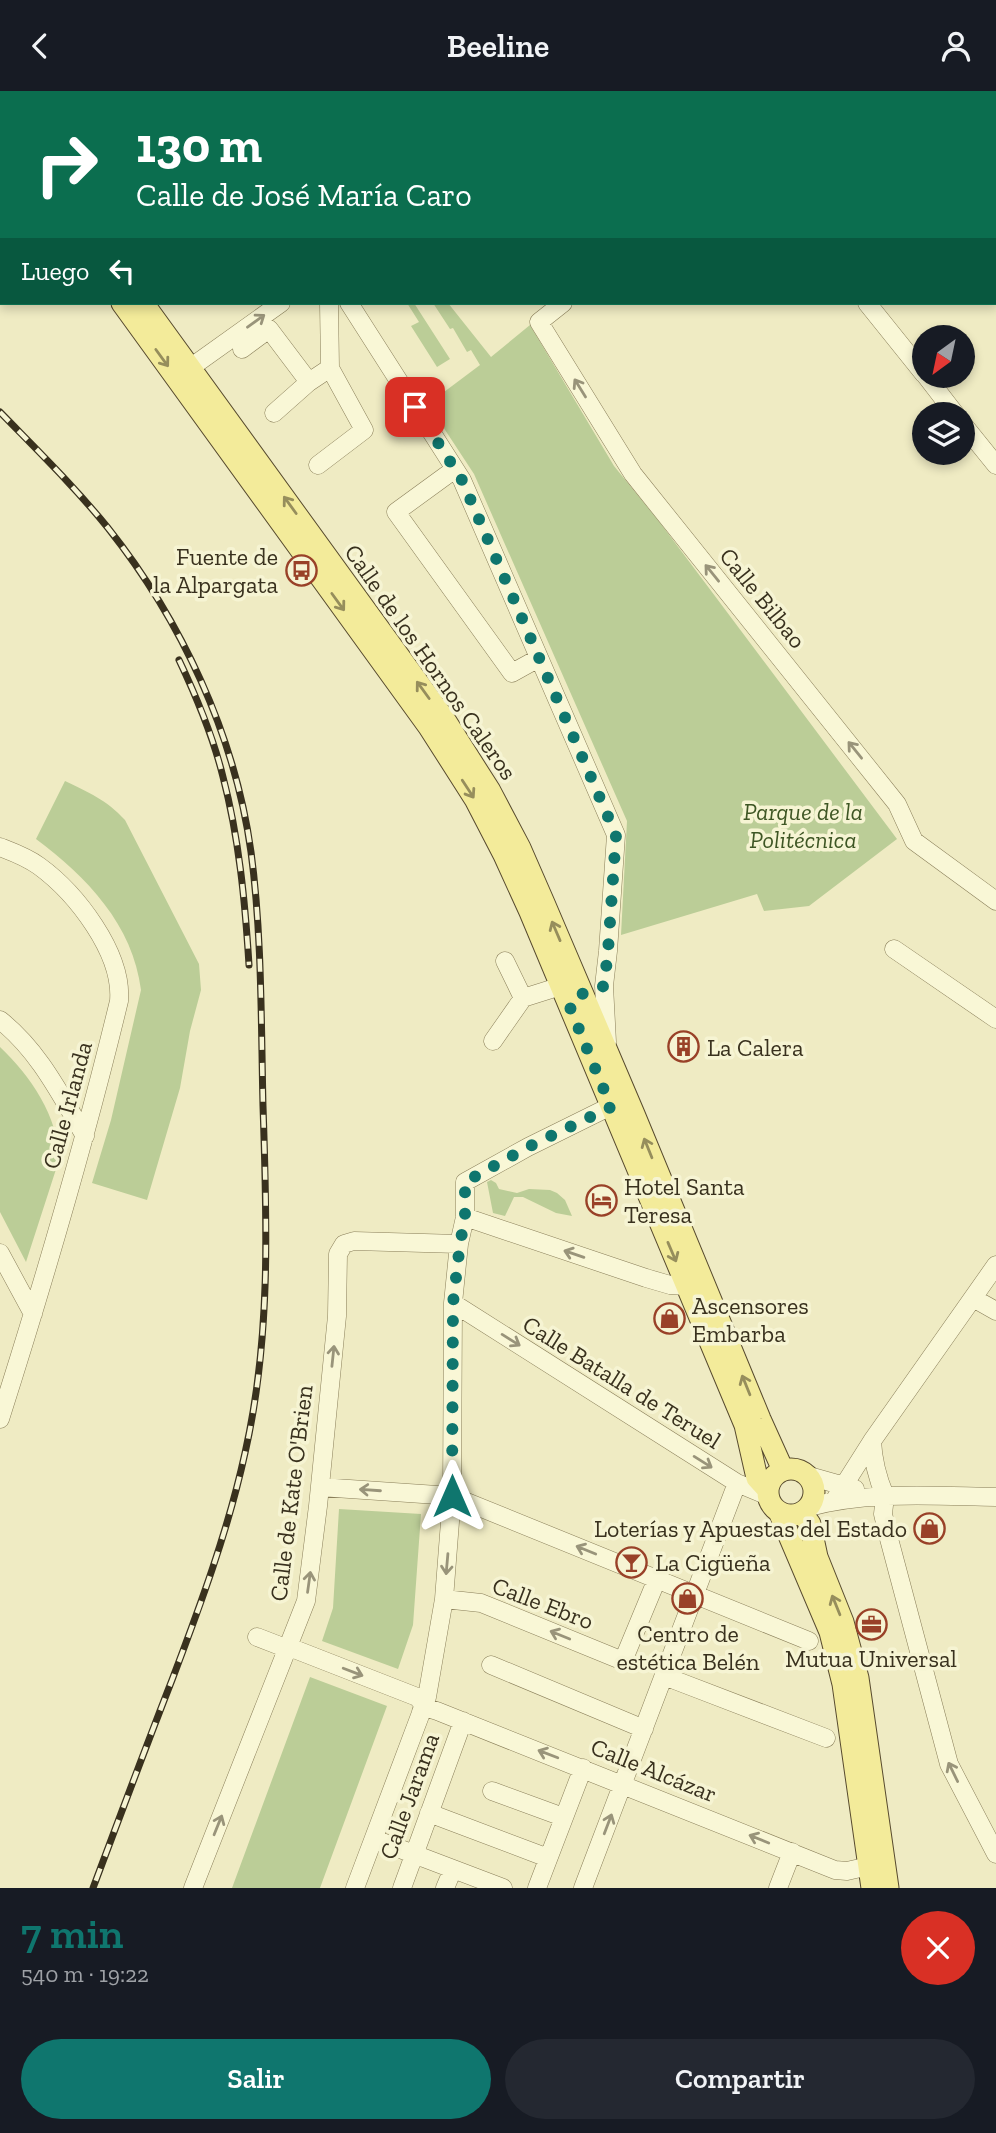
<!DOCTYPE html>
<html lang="es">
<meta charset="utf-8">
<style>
:root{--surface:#171b24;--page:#242831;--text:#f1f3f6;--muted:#9ea1a6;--accent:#0f766e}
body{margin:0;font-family:"Zilla Slab",serif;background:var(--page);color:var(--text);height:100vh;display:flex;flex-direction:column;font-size:26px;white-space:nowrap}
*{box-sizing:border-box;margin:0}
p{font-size:23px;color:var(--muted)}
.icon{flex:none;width:38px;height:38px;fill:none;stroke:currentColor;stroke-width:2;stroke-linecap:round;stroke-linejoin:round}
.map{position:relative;height:1797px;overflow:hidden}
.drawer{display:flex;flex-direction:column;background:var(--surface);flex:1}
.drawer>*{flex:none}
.guide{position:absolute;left:0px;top:0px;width:998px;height:214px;box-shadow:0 4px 10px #0003;background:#0b6e4f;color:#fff;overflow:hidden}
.needle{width:46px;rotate:213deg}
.buttons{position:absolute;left:912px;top:234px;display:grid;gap:14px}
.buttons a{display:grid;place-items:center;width:63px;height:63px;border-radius:50%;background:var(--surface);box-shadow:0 4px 10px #0003;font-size:35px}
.pin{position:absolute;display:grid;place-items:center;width:60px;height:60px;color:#fff;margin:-30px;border-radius:14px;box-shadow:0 4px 10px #0006}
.me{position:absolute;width:77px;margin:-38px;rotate:0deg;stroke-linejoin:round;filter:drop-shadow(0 0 5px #0008)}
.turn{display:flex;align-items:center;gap:24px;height:147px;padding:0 21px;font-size:32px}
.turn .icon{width:91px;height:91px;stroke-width:2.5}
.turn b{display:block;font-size:49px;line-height:60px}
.then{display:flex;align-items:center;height:66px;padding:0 21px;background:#0003;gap:14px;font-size:26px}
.round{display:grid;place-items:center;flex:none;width:74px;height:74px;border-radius:37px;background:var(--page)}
.overview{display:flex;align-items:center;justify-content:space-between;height:119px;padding:0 21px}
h1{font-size:42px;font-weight:600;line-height:52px;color:var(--accent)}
.primary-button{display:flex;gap:14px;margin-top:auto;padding:14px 21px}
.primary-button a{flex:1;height:80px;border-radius:42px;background:var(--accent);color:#fff;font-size:28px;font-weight:600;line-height:80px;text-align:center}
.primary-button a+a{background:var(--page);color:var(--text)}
header{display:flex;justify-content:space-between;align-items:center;height:91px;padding:0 21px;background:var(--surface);font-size:32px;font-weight:600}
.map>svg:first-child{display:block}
</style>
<header><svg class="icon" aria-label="back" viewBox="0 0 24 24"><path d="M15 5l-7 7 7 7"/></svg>Beeline<svg class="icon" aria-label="person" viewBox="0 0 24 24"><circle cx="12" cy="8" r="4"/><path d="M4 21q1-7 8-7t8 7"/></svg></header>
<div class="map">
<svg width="996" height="1797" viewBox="0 0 996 1797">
<rect width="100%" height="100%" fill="#efebc3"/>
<path fill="#bbcd97" d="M407,212H414L450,268L437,276L411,235L419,231Z
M433,212H448L491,266L530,234L614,375L658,429L897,748L809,815L764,820L757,803L621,844L627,730L474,383L428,313L480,274L471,259L467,261L453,237L450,238Z
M65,690C88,701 107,709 125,729L199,873L201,899L190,940L180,997L147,1109L92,1092L111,1029L141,899C133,834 87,786 36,748Z
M0,956C30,984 59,1026 59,1069L26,1171L0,1121Z
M491,1089L496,1092L499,1098L517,1102L529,1098L550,1099L557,1102L565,1109L572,1125L556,1122L523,1106H514L505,1125L493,1122L487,1091Z
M339,1418L421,1423L413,1534L398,1578L322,1550L333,1517Z
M310,1586L387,1615L320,1797H232Z"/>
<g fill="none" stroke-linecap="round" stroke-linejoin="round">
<defs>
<path id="minor" d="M694,0L696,2
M349,212L462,389L616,744L608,860L604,895L607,951
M563,212L539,231L633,383L897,713L914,750L996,810
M867,212L924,283
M242,258L269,238L309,291
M190,277L281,212
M926,285L956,324
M274,322L309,291L330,277L329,212
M962,332L996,374
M318,374L364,339L330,277
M455,378L396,421L512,582L539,567
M0,756C13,761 27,766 39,775C76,802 123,862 119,910C85,1051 44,1190 0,1328
M894,858L996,928
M505,870L523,907
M0,929C39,960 60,1003 85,1045
M493,950L523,907L561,895
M465,1126L646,1187L670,1194L686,1195
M0,1162L33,1223
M973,1207L996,1220
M453,1212L737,1392L768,1405
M872,1350C873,1371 877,1386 885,1405
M809,1385L855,1398
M320,1396L452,1405L809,1550
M885,1405L883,1423L888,1444L949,1673L996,1763
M834,1410L872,1350L996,1174
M809,1416C870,1400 934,1405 996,1406
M444,1508L481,1512L623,1570L657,1488
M257,1546L288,1558
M289,1556L417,1606L424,1614
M491,1574L644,1638
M664,1585L826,1647
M421,1621L427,1617L437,1620L835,1779L847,1780L869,1775
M492,1700L563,1726
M429,1722L548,1767
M374,1748L503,1797
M193,1797L306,1510L318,1415L337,1225L338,1163L344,1153L354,1150L459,1153
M355,1797L427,1606L444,1508L452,1405L453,1212L459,1153L465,1126V1091L528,1056L611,1015
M402,1797L463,1630
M445,1797L453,1778
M537,1797L583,1677
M583,1797L737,1392
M778,1797L792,1761"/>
<path id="major" d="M0,10L2,13
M0,42L2,44
M122,212L429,636L475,708L504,764L530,821L745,1334L757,1387L768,1399
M143,212L443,626L490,700L520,757L544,812L634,1023L760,1328L783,1379
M768 1401a23 23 0 1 1 46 0a23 23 0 1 1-46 0Z
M779,1421L830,1541L843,1593L872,1797
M802,1422L810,1433L817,1466L843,1531L858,1587L888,1797"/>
</defs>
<use href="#minor" stroke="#897e59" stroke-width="19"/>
<use href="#major" stroke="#574a2e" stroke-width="23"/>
<use href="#minor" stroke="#f9f7d6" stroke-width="18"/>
<use href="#major" stroke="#f3eb9a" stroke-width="21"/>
<defs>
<path id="rail" d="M0,321C37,359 75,396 108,437C181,529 235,644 251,761C262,843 261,931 263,1015C267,1131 271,1248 245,1362C228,1440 200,1515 172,1589C145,1658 119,1728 93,1797
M179,569C197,607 213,645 223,686C239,747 245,810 249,874"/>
</defs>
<use href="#rail" stroke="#39311e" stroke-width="7"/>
<use href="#rail" stroke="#f6f4d3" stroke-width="4.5" stroke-dasharray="13" stroke-linecap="butt"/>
</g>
<defs><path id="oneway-shaft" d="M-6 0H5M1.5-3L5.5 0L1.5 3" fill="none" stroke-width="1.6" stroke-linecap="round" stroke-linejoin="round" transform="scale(1.75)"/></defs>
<g stroke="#99947a">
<use href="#oneway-shaft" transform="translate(256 230) rotate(-36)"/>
<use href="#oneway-shaft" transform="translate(580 297) rotate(-122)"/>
<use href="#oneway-shaft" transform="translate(712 482) rotate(-129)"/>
<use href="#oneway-shaft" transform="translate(855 659) rotate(-129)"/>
<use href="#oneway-shaft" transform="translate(574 1163) rotate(-161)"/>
<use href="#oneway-shaft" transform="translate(511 1249) rotate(32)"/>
<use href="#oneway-shaft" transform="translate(333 1265) rotate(-84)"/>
<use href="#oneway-shaft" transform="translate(703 1371) rotate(32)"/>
<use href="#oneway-shaft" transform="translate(370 1399) rotate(-176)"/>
<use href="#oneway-shaft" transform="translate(586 1459) rotate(-158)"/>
<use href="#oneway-shaft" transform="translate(447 1473) rotate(95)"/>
<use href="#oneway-shaft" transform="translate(309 1491) rotate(-82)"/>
<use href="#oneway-shaft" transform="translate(560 1544) rotate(-158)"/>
<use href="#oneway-shaft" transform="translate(353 1581) rotate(21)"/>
<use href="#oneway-shaft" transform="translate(548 1663) rotate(-159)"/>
<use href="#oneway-shaft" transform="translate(953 1681) rotate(-116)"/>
<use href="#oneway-shaft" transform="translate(608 1733) rotate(-69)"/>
<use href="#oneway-shaft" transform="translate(218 1734) rotate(-68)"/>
<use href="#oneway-shaft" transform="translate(759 1748) rotate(-158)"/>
</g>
<g stroke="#968e5c">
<use href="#oneway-shaft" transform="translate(162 267) rotate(54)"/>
<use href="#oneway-shaft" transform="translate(290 414) rotate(-126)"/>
<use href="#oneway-shaft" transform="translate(338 511) rotate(54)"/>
<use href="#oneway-shaft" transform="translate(423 599) rotate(-126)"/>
<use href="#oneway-shaft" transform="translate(468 698) rotate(57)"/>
<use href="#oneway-shaft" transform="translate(556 840) rotate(-113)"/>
<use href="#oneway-shaft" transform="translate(648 1057) rotate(-112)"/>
<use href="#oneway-shaft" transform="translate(672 1161) rotate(67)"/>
<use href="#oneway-shaft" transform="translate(746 1294) rotate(-112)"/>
<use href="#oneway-shaft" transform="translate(836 1514) rotate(-112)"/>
</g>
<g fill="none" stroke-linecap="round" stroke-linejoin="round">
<path stroke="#0f766e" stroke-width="12" stroke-dasharray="0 21.6" d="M415,316L462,389L616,744L608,860L604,895L582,903L569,914L611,1016L528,1056L465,1091V1126L460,1153L453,1212L452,1405"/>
</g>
<defs>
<symbol id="bus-ring" viewBox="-11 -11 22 22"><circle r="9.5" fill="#f6f4d3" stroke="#994128" stroke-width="1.5"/><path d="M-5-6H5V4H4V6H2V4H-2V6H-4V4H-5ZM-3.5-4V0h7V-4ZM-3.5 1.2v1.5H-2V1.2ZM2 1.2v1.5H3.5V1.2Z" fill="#994128"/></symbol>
<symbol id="building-ring" viewBox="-11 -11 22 22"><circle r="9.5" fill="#f6f4d3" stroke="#994128" stroke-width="1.5"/><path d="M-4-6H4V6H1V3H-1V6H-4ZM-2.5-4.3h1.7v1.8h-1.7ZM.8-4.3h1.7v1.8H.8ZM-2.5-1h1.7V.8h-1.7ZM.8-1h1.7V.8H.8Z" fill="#994128"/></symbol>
<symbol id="hotel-ring" viewBox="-11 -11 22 22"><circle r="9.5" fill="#f6f4d3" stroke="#994128" stroke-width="1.5"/><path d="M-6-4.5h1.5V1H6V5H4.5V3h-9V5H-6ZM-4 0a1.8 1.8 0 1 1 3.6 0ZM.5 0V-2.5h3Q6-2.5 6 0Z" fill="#994128"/></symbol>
<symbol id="shop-ring" viewBox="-11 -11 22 22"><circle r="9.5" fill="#f6f4d3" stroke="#994128" stroke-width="1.5"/><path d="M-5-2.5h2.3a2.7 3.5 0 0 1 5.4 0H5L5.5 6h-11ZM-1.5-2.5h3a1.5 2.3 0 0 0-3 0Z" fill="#994128"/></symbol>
<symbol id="bar-ring" viewBox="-11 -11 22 22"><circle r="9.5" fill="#f6f4d3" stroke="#994128" stroke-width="1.5"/><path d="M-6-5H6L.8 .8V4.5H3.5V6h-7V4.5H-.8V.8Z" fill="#994128"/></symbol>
<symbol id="office-ring" viewBox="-11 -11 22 22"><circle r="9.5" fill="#f6f4d3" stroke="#994128" stroke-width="1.5"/><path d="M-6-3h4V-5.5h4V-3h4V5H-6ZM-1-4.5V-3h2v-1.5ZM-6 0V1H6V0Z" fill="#994128"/></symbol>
</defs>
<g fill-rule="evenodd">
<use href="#bus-ring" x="284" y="462" width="35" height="35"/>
<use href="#building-ring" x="666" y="938" width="35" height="35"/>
<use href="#hotel-ring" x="584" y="1092" width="35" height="35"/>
<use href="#shop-ring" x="652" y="1210" width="35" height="35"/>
<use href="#shop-ring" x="912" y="1420" width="35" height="35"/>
<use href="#bar-ring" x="614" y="1454" width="35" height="35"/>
<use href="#shop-ring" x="670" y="1490" width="35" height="35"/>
<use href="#office-ring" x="854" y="1516" width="35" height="35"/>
</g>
<g text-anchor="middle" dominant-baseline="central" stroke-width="7" stroke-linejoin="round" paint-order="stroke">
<g font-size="24" fill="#39311e" stroke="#f6f4d3" text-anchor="start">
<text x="278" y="465" text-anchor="end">Fuente de<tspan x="278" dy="28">la Alpargata</tspan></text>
<text x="707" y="956">La Calera</text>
<text x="624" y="1095">Hotel Santa<tspan x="624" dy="28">Teresa</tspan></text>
<text x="692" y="1214">Ascensores<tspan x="692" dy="28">Embarba</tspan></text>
<text x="907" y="1437" text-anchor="end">Loterías y Apuestas del Estado</text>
<text x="655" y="1471">La Cigüeña</text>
<text x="688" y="1542" text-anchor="middle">Centro de<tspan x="688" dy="28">estética Belén</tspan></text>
<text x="871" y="1567" text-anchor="middle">Mutua Universal</text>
</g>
<g font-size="24" fill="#39311e" stroke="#f6f4d3">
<text transform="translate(763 507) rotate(51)">Calle Bilbao</text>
<text transform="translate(431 571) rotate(55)">Calle de los Hornos Caleros</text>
<text transform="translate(67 1014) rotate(-75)">Calle Irlanda</text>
<text transform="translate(622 1291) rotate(32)">Calle Batalla de Teruel</text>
<text transform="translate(291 1402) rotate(-83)">Calle de Kate O'Brien</text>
<text transform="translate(543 1512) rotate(21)">Calle Ebro</text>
<text transform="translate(654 1679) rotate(22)">Calle Alcázar</text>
<text transform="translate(409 1705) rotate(-70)">Calle Jarama</text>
</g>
<g font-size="24" font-style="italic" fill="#3e5624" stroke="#f6f4d3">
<text x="803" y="720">Parque de la<tspan x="803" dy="28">Politécnica</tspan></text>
</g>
</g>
</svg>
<div class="buttons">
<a><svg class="needle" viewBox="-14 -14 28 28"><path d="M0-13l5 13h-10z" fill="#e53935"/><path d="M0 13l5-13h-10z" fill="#9ea1a6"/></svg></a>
<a><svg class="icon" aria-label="layers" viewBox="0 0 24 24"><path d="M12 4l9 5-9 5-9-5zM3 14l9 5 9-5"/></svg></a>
</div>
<div class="pin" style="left:415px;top:316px;background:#d93025"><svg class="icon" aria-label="arrive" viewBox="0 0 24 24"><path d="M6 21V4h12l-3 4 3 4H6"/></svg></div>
<svg class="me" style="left:452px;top:1405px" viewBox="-20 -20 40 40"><path d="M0-17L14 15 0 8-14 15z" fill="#0f766e" stroke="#fff" stroke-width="4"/></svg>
<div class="guide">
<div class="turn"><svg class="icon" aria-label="right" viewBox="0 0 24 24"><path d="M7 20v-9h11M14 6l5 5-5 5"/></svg><div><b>130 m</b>Calle de José María Caro</div></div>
<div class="then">Luego<svg class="icon" aria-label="left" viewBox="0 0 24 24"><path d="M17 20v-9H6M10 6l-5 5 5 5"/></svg></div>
</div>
</div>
<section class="drawer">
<div class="overview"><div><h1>7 min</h1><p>540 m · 19:22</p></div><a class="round" style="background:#d93025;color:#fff"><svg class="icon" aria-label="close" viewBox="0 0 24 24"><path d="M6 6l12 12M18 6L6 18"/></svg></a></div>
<div class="primary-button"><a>Salir</a><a>Compartir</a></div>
</section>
